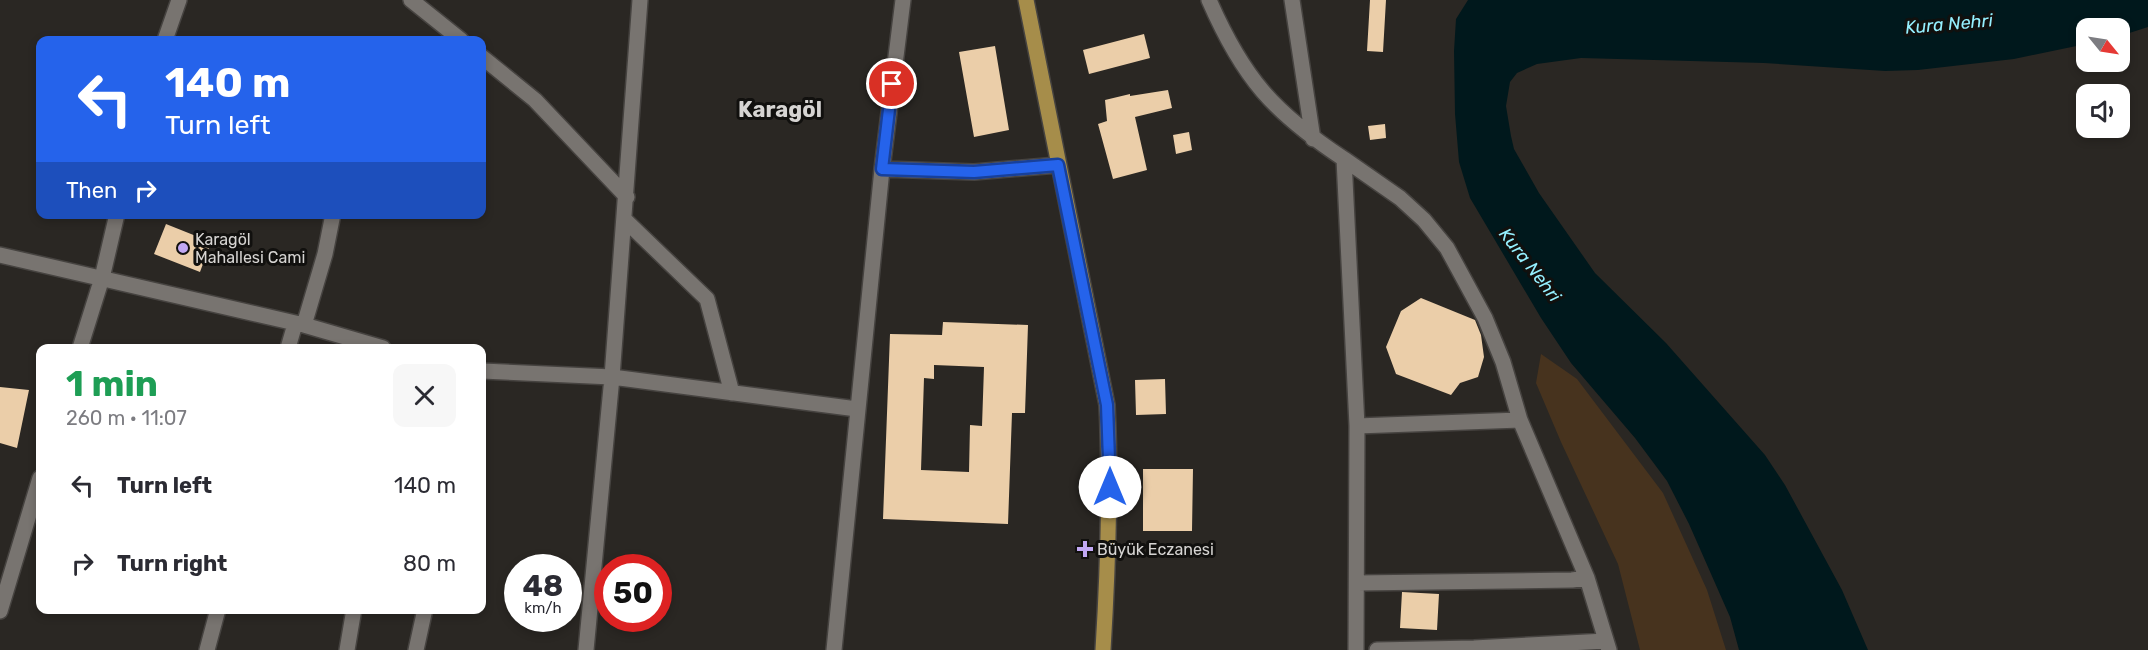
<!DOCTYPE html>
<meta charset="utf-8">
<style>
:root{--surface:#fff;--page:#f7f7f7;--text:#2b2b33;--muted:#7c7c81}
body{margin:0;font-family:Rubik,sans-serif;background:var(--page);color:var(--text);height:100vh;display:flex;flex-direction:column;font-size:22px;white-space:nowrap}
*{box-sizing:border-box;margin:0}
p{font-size:20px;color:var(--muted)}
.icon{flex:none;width:33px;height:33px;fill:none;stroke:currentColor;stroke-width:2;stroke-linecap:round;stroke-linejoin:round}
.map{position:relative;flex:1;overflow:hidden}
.panel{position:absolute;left:36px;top:344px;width:450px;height:270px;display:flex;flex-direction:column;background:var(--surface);border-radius:12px;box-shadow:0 3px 9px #0003}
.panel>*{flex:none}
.hud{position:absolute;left:36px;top:36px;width:450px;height:183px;border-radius:12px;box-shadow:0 3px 9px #0003;background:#2563eb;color:#fff;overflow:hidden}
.needle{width:39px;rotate:120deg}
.buttons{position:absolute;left:2076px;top:18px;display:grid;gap:12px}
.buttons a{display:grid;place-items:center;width:54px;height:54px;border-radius:12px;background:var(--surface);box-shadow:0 3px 9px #0003;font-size:30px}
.speed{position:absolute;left:504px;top:554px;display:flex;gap:12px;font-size:30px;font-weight:700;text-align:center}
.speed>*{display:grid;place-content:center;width:78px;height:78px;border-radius:50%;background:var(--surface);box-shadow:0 3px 9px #0003;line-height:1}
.speed small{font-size:15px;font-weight:400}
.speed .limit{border:9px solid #d22;background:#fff;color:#111}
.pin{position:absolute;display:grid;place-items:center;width:51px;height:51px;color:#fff;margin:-26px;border:3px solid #fff;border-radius:50%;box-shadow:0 2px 6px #0007}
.me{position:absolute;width:66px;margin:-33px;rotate:0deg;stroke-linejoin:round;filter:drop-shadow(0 0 4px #0008)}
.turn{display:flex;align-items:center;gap:21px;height:126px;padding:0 30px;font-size:27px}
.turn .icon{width:78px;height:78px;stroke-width:2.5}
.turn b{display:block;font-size:42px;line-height:51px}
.then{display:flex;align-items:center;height:57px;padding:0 30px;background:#0003;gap:12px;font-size:22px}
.round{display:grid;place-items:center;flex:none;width:63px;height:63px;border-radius:12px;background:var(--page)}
.overview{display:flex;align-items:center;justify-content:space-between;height:102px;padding:0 30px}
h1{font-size:36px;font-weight:700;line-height:45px;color:#1e9e55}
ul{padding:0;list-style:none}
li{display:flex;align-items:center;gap:18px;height:78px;padding:0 30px}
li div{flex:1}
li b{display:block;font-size:22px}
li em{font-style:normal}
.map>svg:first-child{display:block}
</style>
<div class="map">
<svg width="2148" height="650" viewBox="0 0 2148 650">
<rect width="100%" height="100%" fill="#2a2723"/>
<path fill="#47331e" d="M1541,354L1577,379L1663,493L1707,590L1726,650H1640L1618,564L1561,442L1536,383Z"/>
<path fill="#00181c" d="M1468,0H2148V27L2120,36V28H2086V44L2014,59L1918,70L1885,71L1764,63L1581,58L1537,64L1517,73L1510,82L1506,106L1511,136L1514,149L1539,193L1595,273L1666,343L1765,455L1785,485L1842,590L1868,650H1739L1730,617L1689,524L1667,481L1635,438L1571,363L1541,318L1470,198L1459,162L1455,114L1454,51L1456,19Z"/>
<path fill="#ebcea9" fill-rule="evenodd" d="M1370,0H1386L1383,52L1367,51Z
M1144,34L1150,58L1089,74L1083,50Z
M995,46L1009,130L974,137L959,52Z
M1168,90L1172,108L1135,117L1147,170L1113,179L1098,124L1107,121L1105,100L1130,94V96Z
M1385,124L1386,138L1370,140L1368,126Z
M1189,132L1192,150L1176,154L1173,135Z
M166,224L211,242L200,272L154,254Z
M1421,298L1475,320L1481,335L1484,357L1478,377L1460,383L1451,395L1396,374L1386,347L1401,311Z
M943,322L1028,325L1025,413H1012L1008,524L883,519L890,334L942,335ZM934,365L984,367L982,426L970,425L969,472L921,470L924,378L934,379Z
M1165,379L1166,414L1136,415L1135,380Z
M0,387L29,390L17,448L0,443Z
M1143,469H1193L1192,531H1143Z
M1402,592L1439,594L1437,630L1400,628Z"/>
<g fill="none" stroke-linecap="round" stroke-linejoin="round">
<defs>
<path id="minor" d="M411,0L461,40
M1209,0C1243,78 1273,112 1344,159L1357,426L1356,650
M1292,0L1313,139
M165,40L179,0
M482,57L535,100L627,197
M1344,159L1400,198L1424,220L1447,248L1485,318L1503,362L1520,420L1587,578L1609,650
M882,169L974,172L1058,165
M625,220L707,299L732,393
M0,255L304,325L383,348
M304,325L325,254L333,214
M80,348L102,278L117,214
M288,348L295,324
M482,371L612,377L857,409
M1357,426L1520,420
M1357,583L1572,580L1587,578
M0,611L40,478
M207,650L218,609
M347,650L354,609
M416,650L425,609
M586,650L612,377L640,0
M834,650L882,169L903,0
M1377,650L1474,648L1606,641"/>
<path id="major" d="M1026,0L1107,405C1111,487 1108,568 1103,650"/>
</defs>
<use href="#minor" stroke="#464340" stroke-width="18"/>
<use href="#major" stroke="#464340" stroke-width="18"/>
<use href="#minor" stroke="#787470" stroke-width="15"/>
<use href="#major" stroke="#a68d4a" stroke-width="15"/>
</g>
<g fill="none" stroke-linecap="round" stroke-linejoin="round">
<defs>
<path id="route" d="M892,84L882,169L974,172L1058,165L1107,405L1110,487"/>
</defs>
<use href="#route" stroke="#184099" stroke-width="15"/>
<use href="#route" stroke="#2563eb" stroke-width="10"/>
</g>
<g fill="#c1a8f3" stroke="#11100e" stroke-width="2">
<circle cx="183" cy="248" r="6"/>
<path d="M1082 540h6v6h6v6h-6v6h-6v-6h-6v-6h6z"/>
</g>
<g text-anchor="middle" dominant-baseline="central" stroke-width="6" stroke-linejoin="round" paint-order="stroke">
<g font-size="16" fill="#d6d4d2" stroke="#11100e" text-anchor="start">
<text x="195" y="239">Karagöl<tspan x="195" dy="18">Mahallesi Cami</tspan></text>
<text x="1097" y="549">Büyük Eczanesi</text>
</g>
<g font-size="18" font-style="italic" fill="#95f0ff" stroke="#11100e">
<text transform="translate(1949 24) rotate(-5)">Kura Nehri</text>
<text transform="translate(1530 265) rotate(52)">Kura Nehri</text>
</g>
<g font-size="22" font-weight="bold" fill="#d6d4d2" stroke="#11100e">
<text x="780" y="109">Karagöl</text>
</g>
</g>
</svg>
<div class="buttons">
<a><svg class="needle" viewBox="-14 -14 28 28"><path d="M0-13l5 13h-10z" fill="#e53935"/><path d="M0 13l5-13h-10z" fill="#7c7c81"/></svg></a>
<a><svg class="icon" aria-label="sound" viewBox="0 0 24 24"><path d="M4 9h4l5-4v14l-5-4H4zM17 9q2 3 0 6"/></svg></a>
</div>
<div class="speed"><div>48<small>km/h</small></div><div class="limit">50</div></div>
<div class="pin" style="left:892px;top:84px;background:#d93025"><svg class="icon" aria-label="arrive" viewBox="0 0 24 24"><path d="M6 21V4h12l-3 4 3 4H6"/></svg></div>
<svg class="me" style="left:1110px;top:487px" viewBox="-20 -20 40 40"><circle r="19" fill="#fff"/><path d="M0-13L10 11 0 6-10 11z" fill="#2563eb"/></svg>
<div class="hud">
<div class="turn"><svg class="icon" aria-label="left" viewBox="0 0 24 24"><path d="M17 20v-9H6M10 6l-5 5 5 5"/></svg><div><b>140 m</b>Turn left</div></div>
<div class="then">Then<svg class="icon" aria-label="right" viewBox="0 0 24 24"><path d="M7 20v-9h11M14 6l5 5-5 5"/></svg></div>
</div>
<section class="panel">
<div class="overview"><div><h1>1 min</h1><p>260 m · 11:07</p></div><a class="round"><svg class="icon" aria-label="close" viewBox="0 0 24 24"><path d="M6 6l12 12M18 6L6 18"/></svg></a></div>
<ul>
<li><svg class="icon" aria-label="left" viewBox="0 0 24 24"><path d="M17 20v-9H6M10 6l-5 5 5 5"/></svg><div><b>Turn left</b></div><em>140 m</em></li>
<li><svg class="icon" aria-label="right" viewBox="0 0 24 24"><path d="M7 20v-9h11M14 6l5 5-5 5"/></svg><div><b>Turn right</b></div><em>80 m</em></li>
</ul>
</section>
</div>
